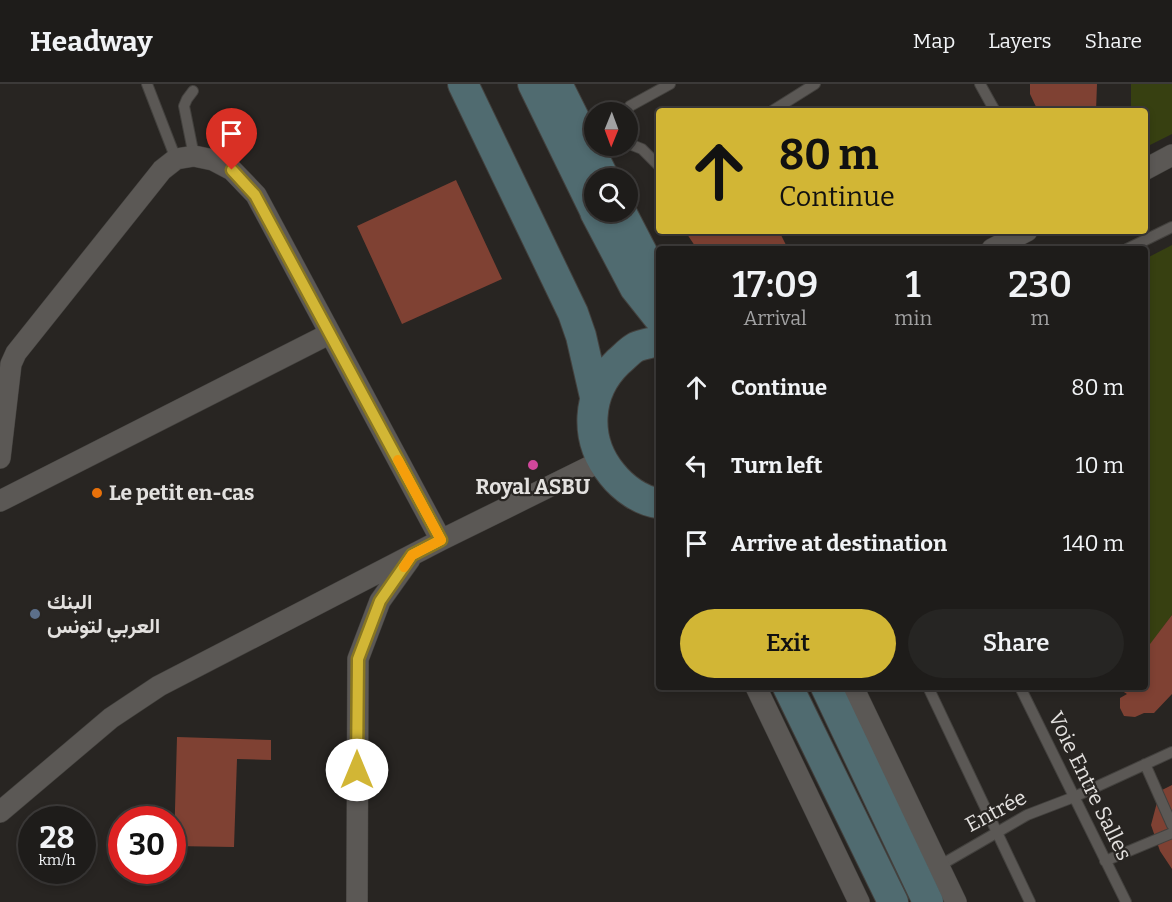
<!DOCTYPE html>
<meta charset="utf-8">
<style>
:root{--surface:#1e1c1a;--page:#262523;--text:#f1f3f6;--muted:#a1a1a2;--line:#3c3a39;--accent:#d2b635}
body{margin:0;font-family:Bitter,Vazirmatn,serif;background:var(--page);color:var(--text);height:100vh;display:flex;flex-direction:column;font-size:22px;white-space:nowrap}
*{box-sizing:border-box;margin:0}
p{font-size:20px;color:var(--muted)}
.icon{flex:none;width:33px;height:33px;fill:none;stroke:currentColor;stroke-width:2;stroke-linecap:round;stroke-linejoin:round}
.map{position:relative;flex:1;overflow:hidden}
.side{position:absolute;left:656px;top:162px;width:492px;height:444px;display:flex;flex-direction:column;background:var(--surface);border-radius:6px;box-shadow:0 3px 9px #0003,0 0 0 2px var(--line)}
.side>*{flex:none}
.guide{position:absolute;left:656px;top:24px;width:492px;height:126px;border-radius:6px;box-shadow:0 3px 9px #0003,0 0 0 2px var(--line);background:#d2b635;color:#111;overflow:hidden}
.needle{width:39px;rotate:181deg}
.tools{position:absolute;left:584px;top:18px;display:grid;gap:12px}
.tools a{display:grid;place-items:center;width:54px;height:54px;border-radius:50%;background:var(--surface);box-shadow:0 3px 9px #0003,0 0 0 2px var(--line);font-size:30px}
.speed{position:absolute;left:18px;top:722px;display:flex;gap:12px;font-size:30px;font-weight:700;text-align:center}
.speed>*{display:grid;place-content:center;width:78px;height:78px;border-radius:50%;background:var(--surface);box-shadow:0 3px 9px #0003,0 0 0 2px var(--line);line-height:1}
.speed small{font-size:15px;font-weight:400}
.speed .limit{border:9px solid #d22;background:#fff;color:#111}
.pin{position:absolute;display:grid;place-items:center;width:51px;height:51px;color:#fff;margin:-62px -26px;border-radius:50% 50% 50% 0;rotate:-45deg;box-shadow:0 0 6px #0007}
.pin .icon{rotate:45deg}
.me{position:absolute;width:66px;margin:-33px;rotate:0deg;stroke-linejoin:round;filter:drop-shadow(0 0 4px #0008)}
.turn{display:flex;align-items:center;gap:21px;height:126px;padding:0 24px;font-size:27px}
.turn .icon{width:78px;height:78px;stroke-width:2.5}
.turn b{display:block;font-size:42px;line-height:51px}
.eta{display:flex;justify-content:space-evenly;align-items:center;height:102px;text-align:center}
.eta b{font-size:36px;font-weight:600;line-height:42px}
.button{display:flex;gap:12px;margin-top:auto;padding:12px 24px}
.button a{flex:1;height:69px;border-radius:36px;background:var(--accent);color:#111;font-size:24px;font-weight:600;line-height:69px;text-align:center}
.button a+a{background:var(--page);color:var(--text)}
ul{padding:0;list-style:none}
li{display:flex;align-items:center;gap:18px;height:78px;padding:0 24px}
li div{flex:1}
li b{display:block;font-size:22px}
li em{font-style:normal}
header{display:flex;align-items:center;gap:36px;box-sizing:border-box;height:84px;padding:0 30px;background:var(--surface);border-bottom:2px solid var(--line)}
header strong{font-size:28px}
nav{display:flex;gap:33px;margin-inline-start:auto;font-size:21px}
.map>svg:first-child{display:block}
</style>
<header>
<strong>Headway</strong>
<nav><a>Map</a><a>Layers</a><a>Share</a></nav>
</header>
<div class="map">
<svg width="1172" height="818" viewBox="0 0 1172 818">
<rect width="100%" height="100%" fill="#282522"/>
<path fill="#374011" d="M1131,0H1172V50L1148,62L1145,55L1144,27H1131Z
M1172,161V531L1145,568V175Z"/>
<path fill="#7f4133" d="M1030,0H1097L1096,27H1038L1030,10Z
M456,96L502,195L402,240L357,142Z
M685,147H779L788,165H697Z
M1172,531V610L1154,629H1144L1135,633L1124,632L1120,624V614L1127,610L1116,603H1144V568Z
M177,653L271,656V676L237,675L234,763L174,762Z
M1172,701V785L1160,767L1151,741L1160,707Z"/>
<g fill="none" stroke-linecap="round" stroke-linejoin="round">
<defs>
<path id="lane" d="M147,0L176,75
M980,0L995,27
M193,7L187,15L184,22L194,72
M772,27L815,0
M626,28L630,22L670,0
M627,59L642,65L658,81
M597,73L617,62
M1127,165L1172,143
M928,603L1030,818
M1020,603L1126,818
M1145,680L1172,741
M1105,777L1172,749
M939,782L1027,731L1074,713L1172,668"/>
<path id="street" d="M1144,86L1172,71
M992,165L1027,147
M0,374L11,280L16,269L162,86L176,75L194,72L213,76L232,86L256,111L441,456
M0,417L329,250
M756,603L859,818
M853,603L956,818
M0,728L111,634L159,602L441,456L601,377
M357,818L358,575L380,517L410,475"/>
<path id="secondary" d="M463,0L573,229L581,252L595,313
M533,0L594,125
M557,0L604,94
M595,128L635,204L658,233
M621,128L658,199
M658,257C651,259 643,260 636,263C630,266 623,274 618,278C586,309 584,356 612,390C623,404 641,417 658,419
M788,603L893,818
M826,603L928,818"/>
</defs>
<use href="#lane" stroke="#43413e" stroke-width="12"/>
<use href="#street" stroke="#43413e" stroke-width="22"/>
<use href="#secondary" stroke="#43413e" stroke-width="32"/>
<use href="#lane" stroke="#5b5855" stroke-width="10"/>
<use href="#street" stroke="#5b5855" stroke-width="21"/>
<use href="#secondary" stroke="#506b70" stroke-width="30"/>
</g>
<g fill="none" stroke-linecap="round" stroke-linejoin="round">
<defs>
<path id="route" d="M232,86L255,111L441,456L412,471L380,517L358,575L357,686"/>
</defs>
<use href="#route" stroke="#887622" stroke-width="15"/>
<use href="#route" stroke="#d2b635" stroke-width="10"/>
<path stroke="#f59e0b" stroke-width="10" d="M398,376L441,456L412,471L404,483"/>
</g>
<circle fill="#d1479c" stroke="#282522" stroke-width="2" cx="533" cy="381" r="6"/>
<circle fill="#e8710a" stroke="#282522" stroke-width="2" cx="97" cy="409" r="6"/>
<circle fill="#5c6f8a" stroke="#282522" stroke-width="2" cx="35" cy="530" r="6"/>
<g text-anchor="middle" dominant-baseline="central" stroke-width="4.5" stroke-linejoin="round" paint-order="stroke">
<g font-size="21" font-weight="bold" fill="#e3e1df" stroke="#282522" text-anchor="start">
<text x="533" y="403" text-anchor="middle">Royal ASBU</text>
<text x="109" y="409">Le petit en-cas</text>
<text x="47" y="518">البنك<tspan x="47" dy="24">العربي لتونس</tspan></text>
</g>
<g font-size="21" fill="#e3e1df" stroke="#282522">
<text transform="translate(1090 702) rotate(64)">Voie Entre Salles</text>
<text transform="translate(996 727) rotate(-28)">Entrée</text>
</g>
</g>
</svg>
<div class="tools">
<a><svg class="needle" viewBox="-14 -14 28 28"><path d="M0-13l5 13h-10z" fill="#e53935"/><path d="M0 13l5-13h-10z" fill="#a1a1a2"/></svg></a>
<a><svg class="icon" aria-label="search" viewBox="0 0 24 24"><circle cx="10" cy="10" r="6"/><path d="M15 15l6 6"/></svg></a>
</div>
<div class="speed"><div>28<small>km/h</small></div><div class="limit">30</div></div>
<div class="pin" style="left:232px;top:86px;background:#d93025"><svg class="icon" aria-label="arrive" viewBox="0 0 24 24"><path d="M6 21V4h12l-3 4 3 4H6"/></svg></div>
<svg class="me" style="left:357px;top:686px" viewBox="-20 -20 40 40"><circle r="19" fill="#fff"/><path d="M0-13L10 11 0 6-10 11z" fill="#d2b635"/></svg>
<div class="guide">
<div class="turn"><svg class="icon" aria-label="ahead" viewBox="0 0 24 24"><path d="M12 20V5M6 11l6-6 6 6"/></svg><div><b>80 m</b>Continue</div></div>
</div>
<section class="side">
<div class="eta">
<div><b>17:09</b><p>Arrival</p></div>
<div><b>1</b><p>min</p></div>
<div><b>230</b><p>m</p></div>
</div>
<ul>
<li><svg class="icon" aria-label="ahead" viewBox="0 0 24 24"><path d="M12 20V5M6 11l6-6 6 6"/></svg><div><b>Continue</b></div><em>80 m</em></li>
<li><svg class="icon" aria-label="left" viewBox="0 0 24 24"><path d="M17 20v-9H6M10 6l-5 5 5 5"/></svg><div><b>Turn left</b></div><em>10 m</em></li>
<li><svg class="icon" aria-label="arrive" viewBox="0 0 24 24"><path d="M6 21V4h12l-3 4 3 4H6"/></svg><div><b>Arrive at destination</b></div><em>140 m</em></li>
</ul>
<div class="button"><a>Exit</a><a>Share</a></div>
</section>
</div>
